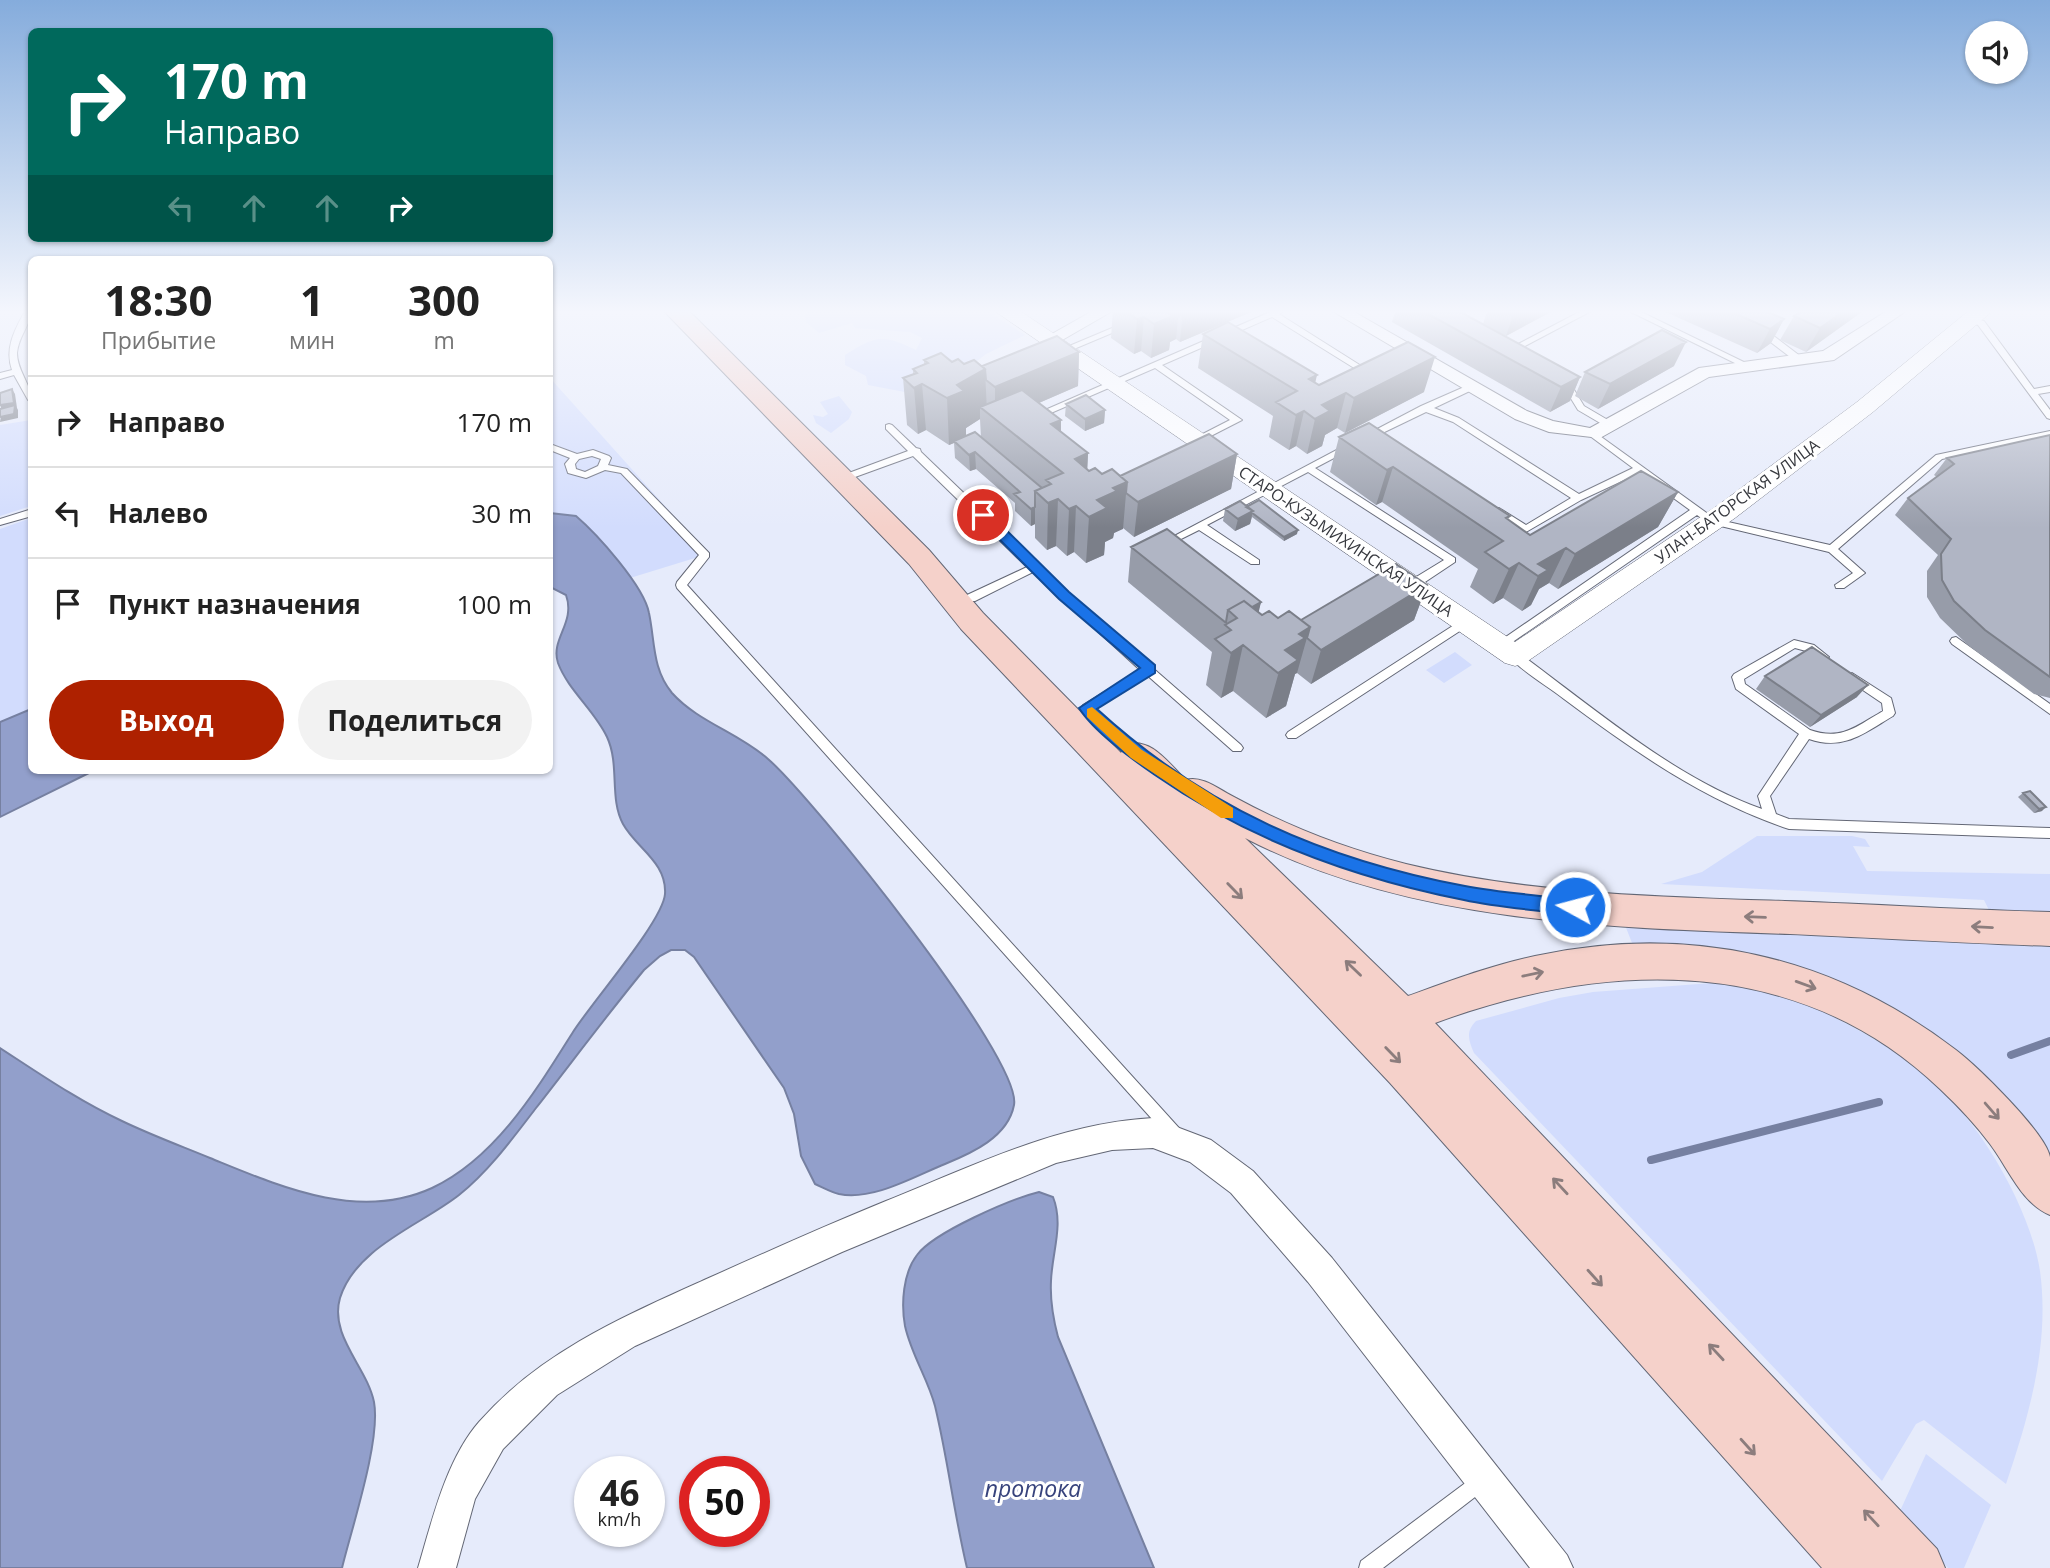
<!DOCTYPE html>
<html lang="ru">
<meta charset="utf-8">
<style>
:root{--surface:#fff;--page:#f2f2f2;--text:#222;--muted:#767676;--line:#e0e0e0;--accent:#ae2100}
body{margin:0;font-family:"Open Sans",sans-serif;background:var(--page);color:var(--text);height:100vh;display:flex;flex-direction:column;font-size:26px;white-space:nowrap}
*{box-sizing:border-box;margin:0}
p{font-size:23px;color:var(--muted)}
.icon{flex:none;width:38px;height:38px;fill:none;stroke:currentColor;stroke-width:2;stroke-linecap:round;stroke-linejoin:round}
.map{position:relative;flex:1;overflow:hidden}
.side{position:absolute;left:28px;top:256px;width:525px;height:518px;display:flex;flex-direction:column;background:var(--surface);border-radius:10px;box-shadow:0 2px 5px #0004}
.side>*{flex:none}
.top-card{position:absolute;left:28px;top:28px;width:525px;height:214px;border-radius:10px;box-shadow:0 2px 5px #0004;background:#00695c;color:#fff;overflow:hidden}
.tools{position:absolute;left:1965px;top:21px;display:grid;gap:14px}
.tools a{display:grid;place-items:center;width:63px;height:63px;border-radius:50%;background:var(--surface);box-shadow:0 2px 5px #0004;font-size:35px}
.speed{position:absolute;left:574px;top:1456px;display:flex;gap:14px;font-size:35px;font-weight:700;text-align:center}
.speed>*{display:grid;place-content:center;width:91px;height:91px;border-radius:50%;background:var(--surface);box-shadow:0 2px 5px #0004;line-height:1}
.speed small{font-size:18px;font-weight:400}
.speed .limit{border:10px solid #d22;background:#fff;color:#111}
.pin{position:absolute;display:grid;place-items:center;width:60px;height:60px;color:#fff;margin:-30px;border:4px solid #fff;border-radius:50%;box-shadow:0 2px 7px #0007}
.me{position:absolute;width:77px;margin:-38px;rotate:277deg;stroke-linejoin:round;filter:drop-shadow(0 0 5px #0008)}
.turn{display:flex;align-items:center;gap:24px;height:147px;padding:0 21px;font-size:32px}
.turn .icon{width:91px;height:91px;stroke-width:2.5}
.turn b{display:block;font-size:49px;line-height:60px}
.lanes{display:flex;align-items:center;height:66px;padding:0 21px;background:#0003;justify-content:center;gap:35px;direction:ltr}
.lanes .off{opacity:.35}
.eta{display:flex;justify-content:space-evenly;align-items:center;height:119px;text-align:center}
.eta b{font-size:42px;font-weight:700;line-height:49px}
.button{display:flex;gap:14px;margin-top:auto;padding:14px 21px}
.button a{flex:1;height:80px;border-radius:42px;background:var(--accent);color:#fff;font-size:28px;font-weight:700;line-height:80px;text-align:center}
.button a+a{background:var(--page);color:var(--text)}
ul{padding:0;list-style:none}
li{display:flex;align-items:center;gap:21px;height:91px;padding:0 21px;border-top:2px solid var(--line)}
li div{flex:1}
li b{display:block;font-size:26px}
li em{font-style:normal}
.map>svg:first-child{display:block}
</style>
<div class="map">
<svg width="2050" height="1568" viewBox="0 0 2050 1568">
<rect width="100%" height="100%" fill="#e6ebfb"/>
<path fill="#d2dcfd" d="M809,309H984L1025,335L986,354L950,382L910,393L868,385L866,376L845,365V355C876,335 883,334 916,350L922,338L910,332L855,328L852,323L819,333L806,322L805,311Z
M550,378L708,554L630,578L576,516L550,513Z
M839,396L852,412L849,419L831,433L816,423L813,415L823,417L828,414L820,402Z
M31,420V506L0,516V425Z
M31,518V709L0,722V529Z
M1455,652L1472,665L1444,683L1426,670Z
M1757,836H1852L1865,839L1870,847L1853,846L1867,871L2050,874V914L1990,912L1984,900L1661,884L1702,872Z
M1623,920L2050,939V1178L1929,1042L1634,948Z
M1712,983C1726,985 1741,985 1755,988C1802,996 1882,1040 1920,1070C1974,1111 2030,1205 2040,1271C2050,1344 2029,1416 2006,1484L1924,1420L1916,1424L1882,1481L1474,1053C1469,1041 1465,1032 1476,1021L1559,998L1593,992Z
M1926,1454L1991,1505L1964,1568H1948L1900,1511Z"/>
<path fill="#929fcb" stroke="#7680a1" stroke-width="2" d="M550,513L576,516C597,534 644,586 649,613C655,641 652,669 672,693C698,722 739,733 768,759C811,796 1023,1059 1014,1105C1008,1137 972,1153 945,1164C915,1176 873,1201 839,1194C831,1192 822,1187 815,1184L801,1156L794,1114L784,1088L694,957L685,950H671L660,956L644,970C607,1015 572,1062 536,1108C513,1138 489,1171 459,1195C421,1225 356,1247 340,1298C329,1336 367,1367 374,1402C381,1440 352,1527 342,1568H0V1048C40,1074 79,1101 122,1121C151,1135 181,1146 210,1158C279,1186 358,1222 432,1188C496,1158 537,1089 573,1032C592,1002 663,921 665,894C667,862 636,848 623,824C609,798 620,765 607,737C595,711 568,690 558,663C550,639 576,623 566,595L550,587Z
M31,709L32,770H95L0,817V722Z
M1039,1192L1053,1197C1064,1225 1052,1252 1051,1281C1050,1299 1053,1318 1058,1337L1154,1568H967C954,1514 948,1460 935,1406C928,1379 911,1354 905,1326C901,1304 903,1273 917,1255C934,1232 1011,1199 1039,1192Z"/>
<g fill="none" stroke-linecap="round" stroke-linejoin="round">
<path stroke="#7680a1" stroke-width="8" d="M2011,1055L2050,1041
M1651,1160L1879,1102"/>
<defs>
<path id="service" d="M26,309H32C31,324 18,337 17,353C17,371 32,385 32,403L28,400L14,375L0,379V373L12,370C4,347 16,328 26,309Z
M1277,309H1288L1279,314L1374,374L1367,376L1272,317L1162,365L1242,420L1201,441L1198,442L1193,439L1230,420L1155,368L1037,419L1034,420L1029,417Z
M1585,309H1595L1510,354L1503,352Z
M1625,309H1635L1752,366L1745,368Z
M1969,317L1984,321L2034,389L2050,386V392L2038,394L2050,410V419L2047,418L1978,325L1969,321Z
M1124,323L1131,325L1062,354L1055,352Z
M1756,327H1762L1804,359V363H1798L1756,331Z
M1561,381L1573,388L1584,406L1613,423V427H1607L1578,410L1567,392L1557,384Z
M1471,384L1474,385V389L1434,408L1459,418L1579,494L1633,468L1590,436V432L1593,431L1715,519L1830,545L1936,455L2050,431V437L1942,459L1838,549L1865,573L1844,588H1836L1835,585L1853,573L1829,552L1708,523L1697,515L1501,650L1495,646L1497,643L1690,510L1639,473L1581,500L1526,532L1491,512V508H1499L1526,525L1571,498L1453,422L1426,412L1370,439H1364L1362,437L1421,406Z
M889,424L892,425L916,448L920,449L921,452L1068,593L1150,665L1154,666L1155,670L1241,745L1243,748L1241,751H1233L1148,676L1091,711H1083L1081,708L1083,705L1140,670L1033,572L975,601H967L966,598L967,595L1027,567L913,456L844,481H838V477L908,451L886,429V425Z
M550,444L577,454L593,450L609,456L611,458L608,465L627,469L709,553V557L687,585L1179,1128L1182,1133L1179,1138L1174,1140L1169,1138L677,588L676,585L677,582L699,555L621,473L605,470L586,478L568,473L565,464L570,458L550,450ZM592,456L601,459L598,466L585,472L576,469L575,464L579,459Z
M1348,444L1353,447L1351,449L1315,468L1455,558V562L1416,588H1408L1407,585L1408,582L1444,560L1308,472L1207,525L1259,560V564H1251L1199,530L1175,542L1178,546L1177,548H1169L1163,542Z
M32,509V516L0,525V519Z
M1465,618L1469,619L1470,622L1469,625L1296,738H1288L1286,735L1288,732Z
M1956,637L2050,704V714L1952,644L1950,641L1952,638Z
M1794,640L1814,645L1829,657L1823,661L1806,651L1795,648L1744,679L1745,684L1810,730C1842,741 1857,726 1883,711L1882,703L1848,680L1846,677L1852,673L1891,698L1895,713L1893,716C1864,733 1844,751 1809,739L1770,796L1776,814L1789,819L2050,828V838L1789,829C1705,801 1635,752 1564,699C1548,686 1522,672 1509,656L1515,652L1519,653C1594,708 1674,778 1762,809L1758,796L1799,734L1736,689L1732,677L1734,674Z
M1482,1472L1488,1475L1491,1481L1488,1487L1383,1568H1359L1361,1561L1476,1475Z"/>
<path id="minor" d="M1096,309H1116L1057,343L1051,344L1043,339Z
M1329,309H1349L1527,411L1553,421L1590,428L1699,368L1823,351L1890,309H1909L1834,360L1709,377L1600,438L1549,432L1515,419Z
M1153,1118L1211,1140L1253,1171L1332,1258L1567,1555L1573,1568H1530L1308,1282L1231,1193L1190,1162L1153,1148L1112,1150L1056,1163L842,1252L635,1346L557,1395L503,1449L475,1499L456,1568H418C432,1521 446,1460 479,1422C541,1351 627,1315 711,1277C769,1251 827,1225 886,1201C973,1166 1058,1123 1153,1118Z"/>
<path id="tertiary" d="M992,309H1017L1515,642L1717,506L1857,402L1971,309H1995L1873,412L1735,518L1525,663L1515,666L1505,663Z"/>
<path id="secondary" d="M662,309H687L929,550L983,613L1121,753L1125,745C1151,736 1168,763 1186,780C1202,775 1220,790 1234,797C1289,827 1346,849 1406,864C1530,894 1659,897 1785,901C1874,904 1962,910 2050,912V946C1963,943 1877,938 1790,934C1610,928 1408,923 1245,838L1408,996C1450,981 1492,965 1535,956C1688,923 1832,955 1956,1050C1977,1066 2046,1133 2050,1157C2050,1175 2050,1197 2050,1215C2021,1203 2009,1169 1990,1144C1976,1125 1958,1106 1940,1089C1799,954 1608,959 1435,1023L1937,1549L1945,1568H1822L1390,1083L961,629L909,564Z"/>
</defs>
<use href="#service" stroke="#636775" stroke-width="2"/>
<use href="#minor" stroke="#636775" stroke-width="2"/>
<use href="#tertiary" stroke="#636775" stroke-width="1"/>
<use href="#secondary" stroke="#636775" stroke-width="2"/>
<use href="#service" fill="#fff" fill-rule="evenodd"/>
<use href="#minor" fill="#fff" fill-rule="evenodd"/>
<use href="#tertiary" fill="#fff" fill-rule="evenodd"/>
<use href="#secondary" fill="#f5d1ca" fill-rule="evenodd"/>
</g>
<path fill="#979ca9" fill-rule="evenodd" d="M1113,309H1258L1180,342L1176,339L1170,342L1169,350L1151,358L1141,351L1134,354L1111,338Z
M1396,309H1455L1580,377L1570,401L1550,412L1392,322Z
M1488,309H1556L1506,336L1483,324Z
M1659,309H1761L1784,319L1771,343L1757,353Z
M1863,311L1806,352L1780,340L1794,316Z
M1203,334L1319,385L1424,392L1345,433L1337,428L1325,435L1322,446L1307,454L1296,446L1289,450L1269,437L1273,416L1198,368Z
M1079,352L1078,386L1039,403L1061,420V432L1088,453L1087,469L1089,471L1120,476L1237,454L1231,489L1134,537L1123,528L1114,533L1113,538L1105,542L1104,555L1086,563L1074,552L1067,556L1056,546L1047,550L1035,538V524L1031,526L1015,511V503L976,469L970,471L955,458L954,443L949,445L926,430L918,434L907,425L903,378L913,374V369L924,365V360L952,362L982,367ZM980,419L981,438L966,436V428Z
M1674,366L1598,409L1575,396L1585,372Z
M1066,404L1105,410L1104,423L1085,431L1065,416Z
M2050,435V698L2034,694L1969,646L1940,618L1927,597V571L1938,555L1895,515L1908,498L1937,477L1934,475L1947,458Z
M1339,437L1510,516L1508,520L1530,535L1678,492L1658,527L1558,589L1549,583L1539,589L1531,605L1522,611L1503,598L1493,604L1470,587L1478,569L1382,502L1376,505L1330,472Z
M1246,507L1297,534L1284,541L1252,517L1250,524L1235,531L1223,521L1225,509Z
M1131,547L1261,602L1258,612L1262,615L1278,618L1301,620L1427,585L1414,620L1311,684L1297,673L1295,674L1286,706L1266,718L1233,691L1221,698L1206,685L1212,652L1128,582Z
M1765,676L1857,697L1810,727L1756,689Z
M2023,793L2042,811L2034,813L2018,797Z"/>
<path fill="#7b7f89" d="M1170,309H1179L1176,339L1170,342L1169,350L1151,358L1154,324L1165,311Z
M1183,309H1258L1180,342Z
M1520,309H1556L1506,336L1514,312Z
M1847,309H1865L1863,311L1806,352L1820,328Z
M1144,317L1141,351L1134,354L1137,319Z
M1784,319L1771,343L1757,353L1770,329Z
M1686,342L1674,366L1598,409L1610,384Z
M1079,352L1078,386L997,421L995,420V387Z
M1435,357L1424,392L1345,433L1354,398Z
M985,369L987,413L980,407V419L966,428V438L949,445L947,398L957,385Z
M1317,375L1309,410L1304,411L1296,446L1289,450L1296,415L1309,379Z
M1580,377L1570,401L1550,412L1561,387Z
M922,384L926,430L918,434L914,388Z
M12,389L15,394L17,408L18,410V418L0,422L2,410L0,405Z
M1346,393L1337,428L1325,435L1322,446L1307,454L1315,419L1322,405Z
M1105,410L1104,423L1085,431V419Z
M1061,420L1060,467L1051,424Z
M975,452L976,469L970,471L969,455Z
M1088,453L1086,500L1075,459Z
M1237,454L1231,489L1134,537L1138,502Z
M1393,467L1382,502L1376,505L1387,470Z
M1127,482L1123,529L1114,533L1113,538L1105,542L1104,555L1086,563L1089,517L1097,500L1113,488Z
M1678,492L1658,527L1558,589L1575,554Z
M1058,499L1056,546L1047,550L1048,503Z
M1076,506L1074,552L1067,556L1069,509Z
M1035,507V524L1031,526V509Z
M1253,511L1250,524L1235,531L1238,519Z
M1298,530L1297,534L1284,541V537Z
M1566,548L1549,583L1539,589L1531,605L1522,611L1538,576V564Z
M1519,563L1503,598L1493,604L1509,569Z
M1427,585L1414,620L1311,684L1321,650Z
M1261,602L1253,637L1235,616Z
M1310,627L1297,673L1295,674L1286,706L1266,718L1285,650L1299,634Z
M1243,645L1233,691L1221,698L1231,653Z
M1868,685L1857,697L1810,727L1821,715Z
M2046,807L2042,811L2034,813L2039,809Z"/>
<path fill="#b0b5c4" stroke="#7b7f89" stroke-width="2" d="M1122,309H1170L1165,311L1173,316L1154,324L1144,317L1137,319Z
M1419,309H1455L1580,377L1561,387Z
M1509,309H1520L1514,312Z
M1725,309H1761L1784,319L1770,329Z
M1805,309H1847L1820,328L1794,316Z
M1228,322L1317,375L1309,379L1319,385L1408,342L1435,357L1354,398L1346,393L1322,405L1330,411L1315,419L1304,411L1296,415L1276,402L1297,391L1203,334Z
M1662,330L1686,342L1610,384L1585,372Z
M1057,336L1079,352L995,387L986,380L985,369L982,366Z
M941,353L952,362L958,359L964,364L974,360L985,369L957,385L964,391L947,398L922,384L914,388L903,378L917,373L913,369L928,363L924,360Z
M12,389L14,403L0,405V393Z
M1022,390L1061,420L1051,424L1088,453L1075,459L1089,471L1095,468L1102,474L1112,469L1127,482L1113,488L1117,491L1097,500L1107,508L1089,517L1076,506L1069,509L1058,499L1048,503L1035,491L1051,484L1046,480L1063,473L980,407Z
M1086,395L1105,410L1085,419L1066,404Z
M15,405L14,414L0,417V409Z
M1369,423L1510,516L1506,518L1530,535L1641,471L1678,492L1575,554L1566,548L1538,564L1548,570L1538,576L1519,563L1509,569L1485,552L1503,541L1393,467L1387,470L1339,437Z
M975,432L1042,488L1035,491V507L1031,509L1014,494L1020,492L975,452L969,455L954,441Z
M1209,434L1237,454L1138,502L1126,493L1127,482L1120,476Z
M2050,435V677L1985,630L1954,601L1942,580L1941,554L1951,539L1908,498L1954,464L1947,458Z
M1259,500L1298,530L1284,537L1251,512L1253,511L1246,507Z
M1240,501L1253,511L1238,519L1225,509Z
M1167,529L1261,602L1252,607L1244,601L1228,610L1226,622H1225L1131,547Z
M1396,564L1427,585L1321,650L1307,638L1310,627L1301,620Z
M1244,601L1262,615L1269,611L1278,618L1289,611L1310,627L1299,634L1305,638L1285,650L1298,660L1278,673L1243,645L1231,653L1215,639L1231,630L1225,625L1237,618L1228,610Z
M1812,647L1868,685L1821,715L1765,676Z
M2030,791L2046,807L2039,809L2023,793Z"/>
<defs><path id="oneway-shaft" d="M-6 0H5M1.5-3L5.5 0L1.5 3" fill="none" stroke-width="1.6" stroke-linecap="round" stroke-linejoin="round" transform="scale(1.75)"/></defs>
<g stroke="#8c7d7d">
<use href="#oneway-shaft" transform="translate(1235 891) rotate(46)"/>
<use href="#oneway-shaft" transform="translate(1755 917) rotate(-178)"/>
<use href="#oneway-shaft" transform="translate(1982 927) rotate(-177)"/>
<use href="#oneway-shaft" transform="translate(1353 968) rotate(-136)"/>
<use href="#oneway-shaft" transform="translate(1533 974) rotate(-12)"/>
<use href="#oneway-shaft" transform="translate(1806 985) rotate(20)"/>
<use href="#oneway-shaft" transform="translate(1393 1055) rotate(46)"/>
<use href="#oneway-shaft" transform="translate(1992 1111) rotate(49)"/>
<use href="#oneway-shaft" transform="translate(1560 1186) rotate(-133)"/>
<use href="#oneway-shaft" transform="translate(1595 1278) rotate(48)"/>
<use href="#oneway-shaft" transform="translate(1716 1352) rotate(-133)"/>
<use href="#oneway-shaft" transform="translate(1748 1447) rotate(48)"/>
<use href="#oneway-shaft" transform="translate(1871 1518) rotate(-133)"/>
</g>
<linearGradient id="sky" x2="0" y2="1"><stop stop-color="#85acdc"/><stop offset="0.59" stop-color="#f4f6fd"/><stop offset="1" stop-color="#f4f6fd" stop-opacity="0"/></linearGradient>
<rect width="2050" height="528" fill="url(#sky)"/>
<path fill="#1a73e8" stroke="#114b97" stroke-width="2" d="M978,512H988L1069,592L1155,665V673L1097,709C1204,807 1322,859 1465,886C1501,893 1539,895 1575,900L1581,902L1584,907L1581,912L1575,915C1538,910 1500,908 1464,900C1354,878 1247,839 1155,775C1132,759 1094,732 1079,708L1140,668L1059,599L978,518Z"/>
<path fill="#f59e0b" d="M1092,707L1142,750L1233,808V818H1221L1131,758L1087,717V709Z"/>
<g text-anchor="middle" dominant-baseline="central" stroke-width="6" stroke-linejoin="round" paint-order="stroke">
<g font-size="16" fill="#36383e" stroke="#fff">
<text transform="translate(1737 501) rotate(-36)">УЛАН-БАТОРСКАЯ УЛИЦА</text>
<text transform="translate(1346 541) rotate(34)">СТАРО-КУЗЬМИХИНСКАЯ УЛИЦА</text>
</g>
<g font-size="23" font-style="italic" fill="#37437c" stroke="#fff">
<text x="1033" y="1488">протока</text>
</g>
</g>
</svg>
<div class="tools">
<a><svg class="icon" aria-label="sound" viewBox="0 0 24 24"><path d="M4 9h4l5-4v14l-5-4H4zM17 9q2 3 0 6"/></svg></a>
</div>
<div class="speed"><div>46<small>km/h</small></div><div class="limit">50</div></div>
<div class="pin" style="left:983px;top:515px;background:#d93025"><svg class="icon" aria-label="arrive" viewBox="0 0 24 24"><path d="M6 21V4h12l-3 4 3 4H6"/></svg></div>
<svg class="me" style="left:1575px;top:907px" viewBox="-20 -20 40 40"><circle r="17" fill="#1a73e8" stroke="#fff" stroke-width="3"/><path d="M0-11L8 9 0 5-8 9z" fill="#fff"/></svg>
<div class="top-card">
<div class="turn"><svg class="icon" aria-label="right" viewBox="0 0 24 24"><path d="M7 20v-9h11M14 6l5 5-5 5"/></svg><div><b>170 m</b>Направо</div></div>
<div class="lanes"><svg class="icon off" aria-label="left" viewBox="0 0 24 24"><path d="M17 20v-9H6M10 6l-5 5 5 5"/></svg><svg class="icon off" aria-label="ahead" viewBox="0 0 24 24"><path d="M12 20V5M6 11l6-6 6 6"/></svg><svg class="icon off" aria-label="ahead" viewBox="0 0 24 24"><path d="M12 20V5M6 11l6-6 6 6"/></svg><svg class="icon" aria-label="right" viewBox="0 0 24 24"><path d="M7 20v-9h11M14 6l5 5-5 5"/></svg></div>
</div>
<section class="side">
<div class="eta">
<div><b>18:30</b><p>Прибытие</p></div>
<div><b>1</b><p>мин</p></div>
<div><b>300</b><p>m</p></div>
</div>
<ul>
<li><svg class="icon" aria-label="right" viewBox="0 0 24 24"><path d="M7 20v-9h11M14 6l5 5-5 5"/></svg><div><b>Направо</b></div><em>170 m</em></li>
<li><svg class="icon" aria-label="left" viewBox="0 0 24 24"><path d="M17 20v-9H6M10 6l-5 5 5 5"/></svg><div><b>Налево</b></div><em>30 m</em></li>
<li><svg class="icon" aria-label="arrive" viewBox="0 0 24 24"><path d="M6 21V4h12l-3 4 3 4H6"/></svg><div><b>Пункт назначения</b></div><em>100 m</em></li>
</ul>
<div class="button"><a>Выход</a><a>Поделиться</a></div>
</section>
</div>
